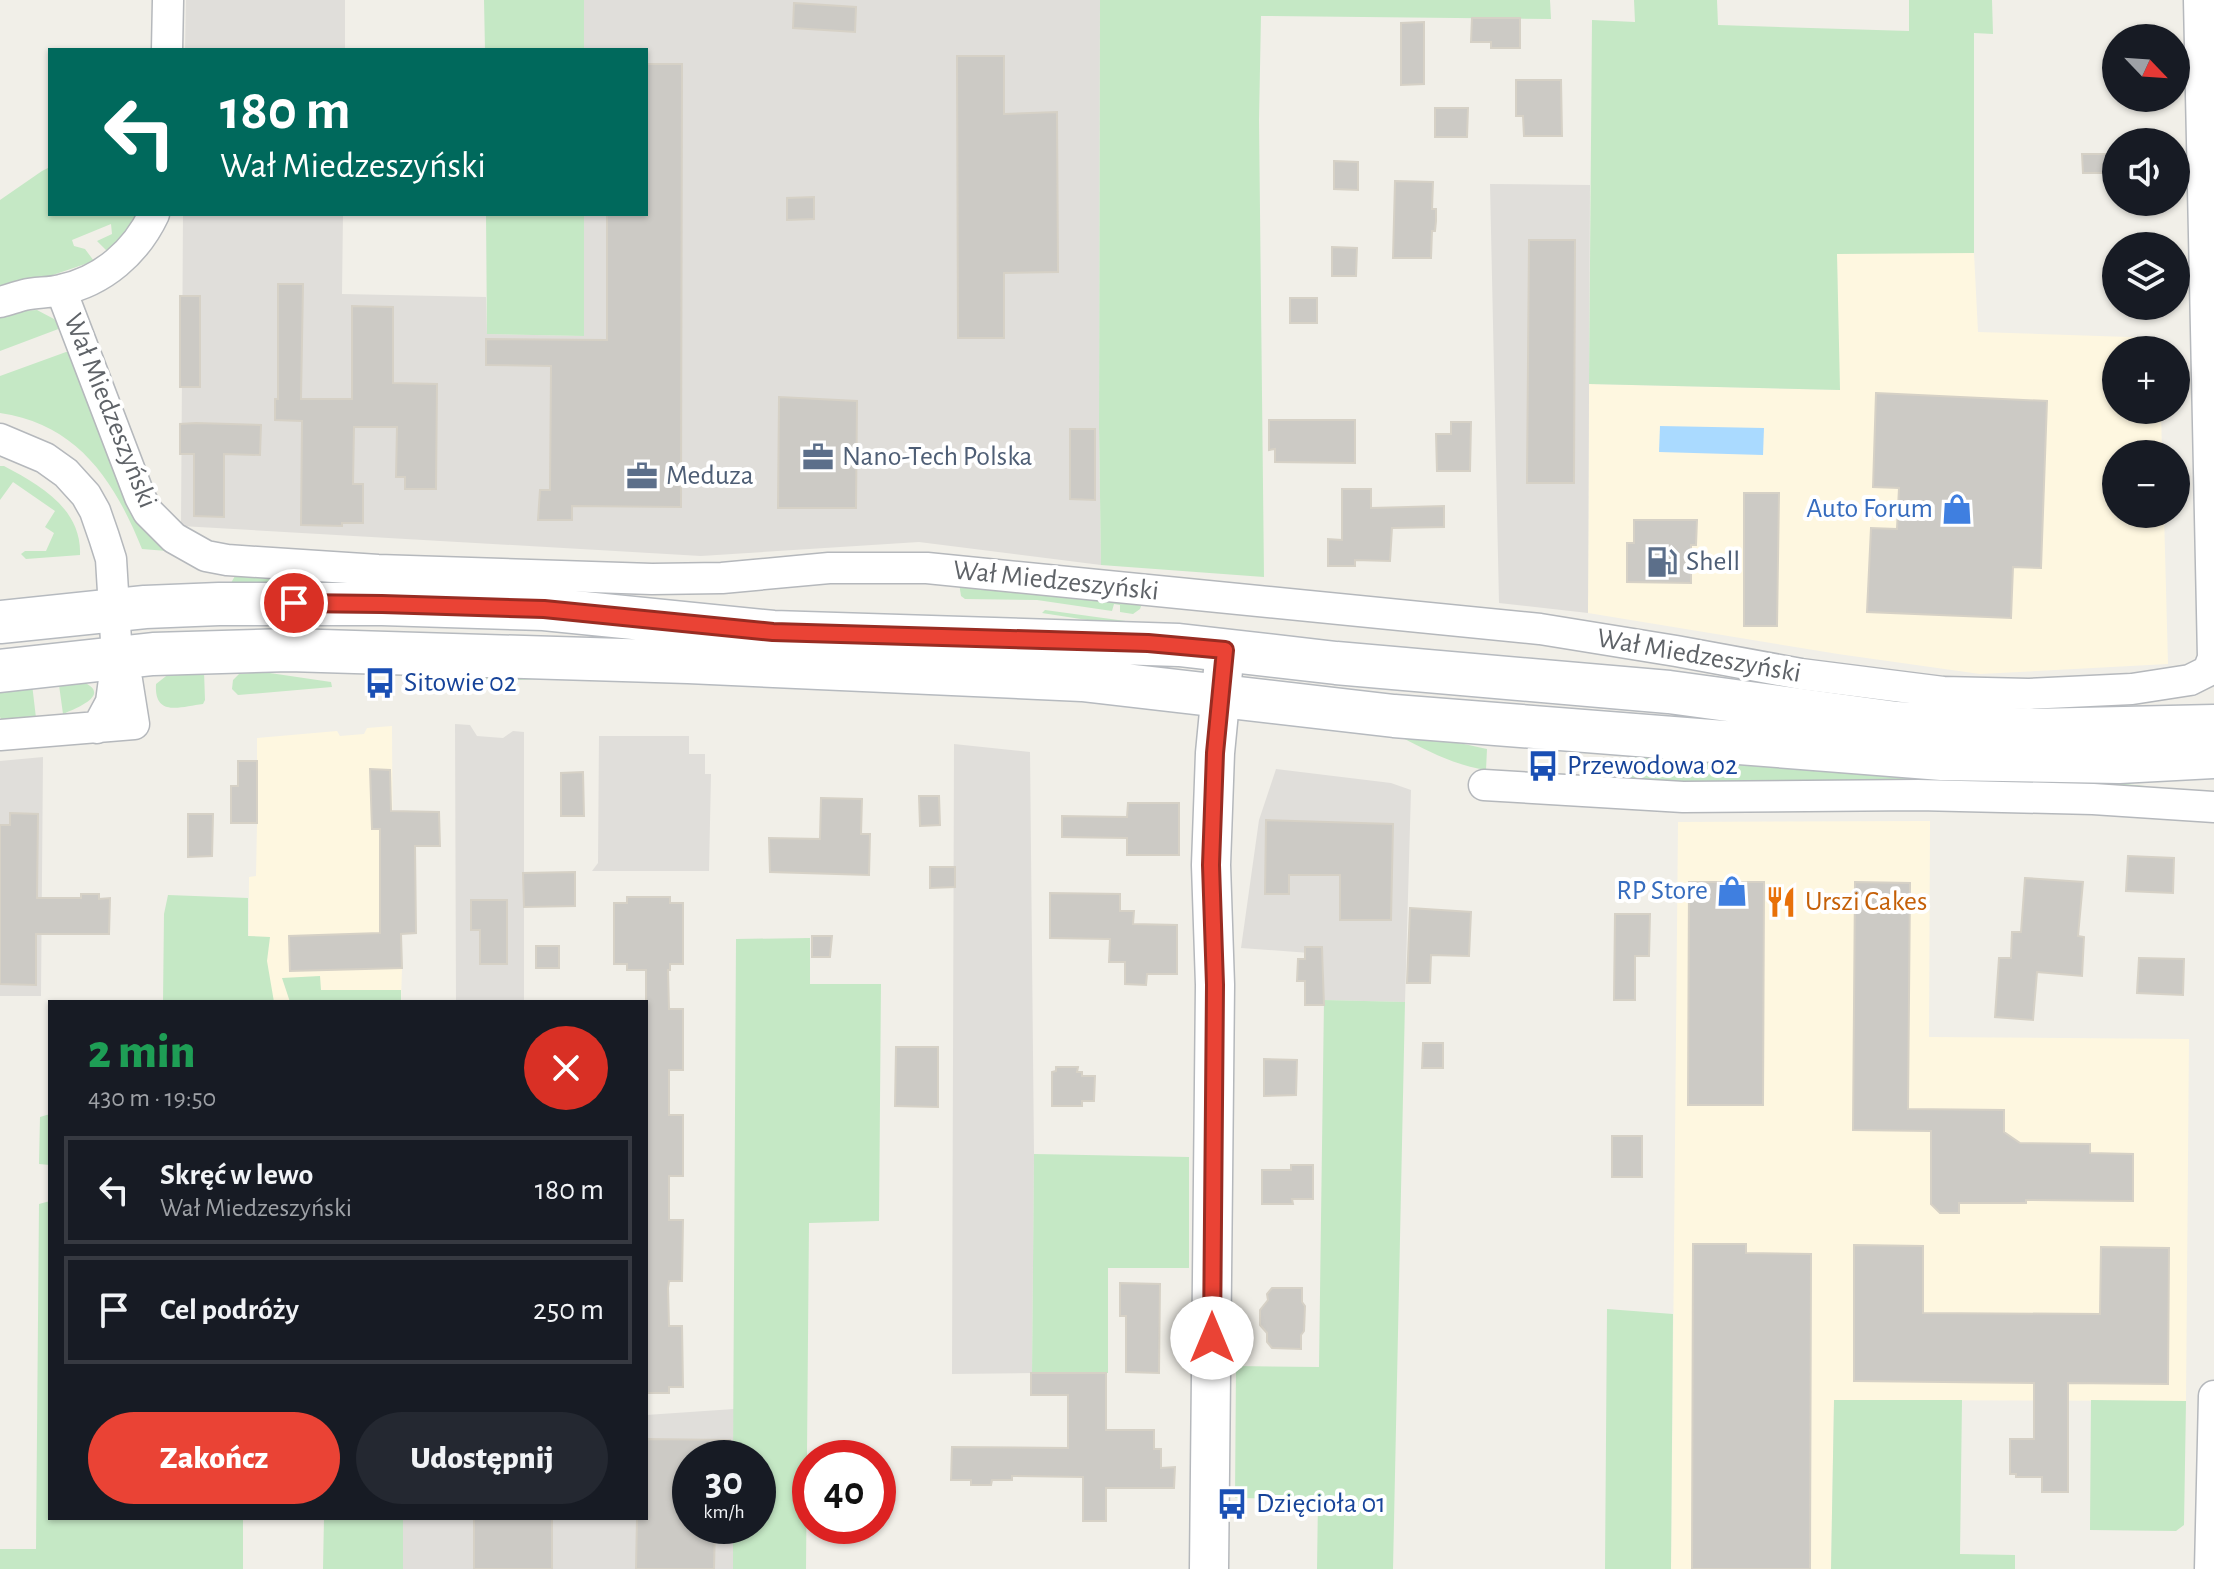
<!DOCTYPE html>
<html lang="pl">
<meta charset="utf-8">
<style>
:root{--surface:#171b24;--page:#242831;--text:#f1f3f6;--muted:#9ea1a6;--line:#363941;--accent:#ea4335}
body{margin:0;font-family:"Alegreya Sans",sans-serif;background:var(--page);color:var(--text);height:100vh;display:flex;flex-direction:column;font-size:30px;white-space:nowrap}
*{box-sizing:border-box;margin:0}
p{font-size:26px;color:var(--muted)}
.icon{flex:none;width:44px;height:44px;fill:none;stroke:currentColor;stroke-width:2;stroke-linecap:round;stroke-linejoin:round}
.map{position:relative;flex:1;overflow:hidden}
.panel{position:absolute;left:48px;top:1000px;width:600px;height:520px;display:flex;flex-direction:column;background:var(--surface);border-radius:0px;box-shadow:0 2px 6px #0004}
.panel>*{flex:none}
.guide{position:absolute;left:48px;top:48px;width:600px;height:168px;border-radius:0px;box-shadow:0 2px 6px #0004;background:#00695c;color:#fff;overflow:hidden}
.needle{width:52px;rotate:115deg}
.fabs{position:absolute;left:2102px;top:24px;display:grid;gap:16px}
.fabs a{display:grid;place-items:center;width:88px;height:88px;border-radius:50%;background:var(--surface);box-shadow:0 2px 6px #0004;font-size:40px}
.speed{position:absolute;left:672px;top:1440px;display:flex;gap:16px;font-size:40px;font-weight:700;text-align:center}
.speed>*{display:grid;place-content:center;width:104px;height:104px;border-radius:50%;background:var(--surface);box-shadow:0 2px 6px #0004;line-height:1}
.speed small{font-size:20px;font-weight:400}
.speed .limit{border:12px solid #d22;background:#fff;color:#111}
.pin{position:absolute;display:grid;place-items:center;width:68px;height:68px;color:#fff;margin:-34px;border:4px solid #fff;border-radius:50%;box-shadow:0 2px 8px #0007}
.me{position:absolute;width:88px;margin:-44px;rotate:0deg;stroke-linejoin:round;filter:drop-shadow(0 0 6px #0008)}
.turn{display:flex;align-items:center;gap:28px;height:168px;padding:0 40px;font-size:36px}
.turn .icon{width:104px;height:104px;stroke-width:2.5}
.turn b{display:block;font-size:56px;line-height:68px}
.round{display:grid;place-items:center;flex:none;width:84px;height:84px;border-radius:42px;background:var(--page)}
.head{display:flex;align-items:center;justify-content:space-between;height:136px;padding:0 40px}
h1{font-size:48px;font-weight:800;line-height:60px;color:#1e9e55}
.action{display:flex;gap:16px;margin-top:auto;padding:16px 40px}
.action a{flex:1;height:92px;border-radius:48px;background:var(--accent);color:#fff;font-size:32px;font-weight:800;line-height:92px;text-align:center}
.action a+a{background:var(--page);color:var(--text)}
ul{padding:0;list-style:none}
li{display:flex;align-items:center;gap:24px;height:108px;margin:0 16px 12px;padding:0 24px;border:4px solid var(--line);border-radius:0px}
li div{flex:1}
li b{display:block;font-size:30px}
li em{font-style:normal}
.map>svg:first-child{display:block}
</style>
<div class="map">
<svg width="2214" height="1569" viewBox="0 0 2214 1569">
<rect width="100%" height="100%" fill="#f1efe8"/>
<path fill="#fef7e0" d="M1837,253H1974L1978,332L2159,338L2160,350H2116V410H2161L2162,454H2116V514H2164L2168,664L1980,674L1838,654L1588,613L1589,384L1839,390Z
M392,726L393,905L402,968L401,1002H248L249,877L256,876L257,823V738L337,731L340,736L364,734L367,728Z
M1930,821L1929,1037L2189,1039L2186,1401L1834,1400L1831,1569H1671L1678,822Z"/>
<path fill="#e0deda" d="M186,0H345V50H185Z
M584,0H1100L1099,428L1101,565L919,542L701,556L181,526L183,214H343L342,294L486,297L487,334L584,336V214H646V50H584Z
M1490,184L1590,185L1588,613L1499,603Z
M455,724L470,725L477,736L503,738L513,731L524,732V1002H456Z
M599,736H689V754H705V774H711L709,871H592L598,863Z
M954,744L1030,752L1034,1154L1032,1373L952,1374Z
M43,757L41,996H0V761Z
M1276,769L1391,783L1411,790L1405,1002L1324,1000L1323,954L1241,948L1259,820Z
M734,1409L733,1458H690V1526H733V1569H403V1518H646V1415Z"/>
<path fill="#c5e8c5" d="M484,0H584V50H485Z
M1100,0H1550L1551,19L1261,16L1259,120L1264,577L1101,565L1099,428Z
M1634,0H1717L1718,25L1909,31V0H1992L1993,34L1974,33V253L1837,254L1840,390L1589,384L1592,20L1635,22Z
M50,167V214H140L125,236L108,252L97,241L112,234L111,224L72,240L74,246L85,249L94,261L50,276L0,286V200L42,171Z
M486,214H584V336L487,334Z
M37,310L54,319L61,328L0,351V318L20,311Z
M66,352H70L167,551L142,549C115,482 78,424 0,413V376Z
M0,466H4C40,485 82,509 80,555L26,559L21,554L25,551H46L54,533L45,527L55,511L13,482L0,500Z
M235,576L555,587L228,588Z
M959,583L1143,601L1140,609L1133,614L1120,612V605L1114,604L1112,611L1037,600L965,599L961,596Z
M1045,610L1140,623L1126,626L1042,613Z
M204,671L205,700L203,704C180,707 154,717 156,684L170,673Z
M263,672L331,682L332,687L238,695L232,689L233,680L239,674Z
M541,673L540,679L420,685V679L454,675Z
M78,680C115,693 79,707 63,714L59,685Z
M32,684L36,718L2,721L0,717V687Z
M1427,736L1487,749L1486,770C1455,765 1429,752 1401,737Z
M1631,753L2075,779L2145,786V790L1754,785L1629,780Z
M168,895L248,898V936L270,937L267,961L274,1002H163L164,914Z
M810,938V984H881L879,1221L809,1223L806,1569H733V1526H758V1458H733L736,939Z
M320,976L321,990H401V1002H290L282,978Z
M1324,1000L1405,1002L1393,1569H1317L1318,1499L1235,1498L1236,1366L1319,1367Z
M50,1114V1165L39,1164L40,1117Z
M1034,1154L1189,1157V1268H1108V1373H1032Z
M50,1201V1518H243V1569H0V1549H36L39,1204Z
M1607,1309L1673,1314L1671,1569H1605Z
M1834,1400H1962L1960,1554L2015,1555V1569H1831Z
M2091,1400L2186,1401L2184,1525L2176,1531L2090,1530Z
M324,1518H403V1569H323Z"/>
<path fill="#aadaff" d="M1660,426L1764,428L1763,455L1659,452Z"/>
<path fill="#cccac5" stroke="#d6d1c6" stroke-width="2" d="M794,3L856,7L855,32L793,28Z
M1472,18H1520V48H1491V42H1471Z
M1424,22V84L1401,85V23Z
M957,56H1004V114L1057,112L1058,272L1004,273V338H958Z
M646,64H682L681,507L572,506V520H538L540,490H550L551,366L486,365V339L607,340V214H646Z
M1516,80H1561L1562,136H1524L1523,116H1516Z
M1435,108H1468L1467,137H1435Z
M2082,154H2111V173H2083Z
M1334,161L1358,162V190L1334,189Z
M1395,181L1433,182L1432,209H1436V221L1435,231H1432L1431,258H1393Z
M814,197V219L787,220V198Z
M1529,240H1575L1574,483H1527Z
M1332,247L1357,248L1356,276H1332Z
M278,284H303L301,399H352V306L393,307V383L437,384L436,489H405V477H396L397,427H354L353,484H363V523H342V526L301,525L302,421L275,420V399H278Z
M180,296H200V387H180Z
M1290,298H1317V323H1290Z
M1876,393L2047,401L2041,568L2013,567L2011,618L1867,612L1871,528L1897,529L1899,488L1873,487Z
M779,397L857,401L856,508H778Z
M1269,420H1355V463L1275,462V449L1269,450Z
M1451,422H1471L1470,471H1437L1436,434H1451Z
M196,423L261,425L260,455L224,454V517L194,516V454H180V424Z
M1070,429H1095V500L1070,499Z
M1342,489H1371V508L1444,506V527L1392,528L1390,561L1355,560V566H1328V539L1342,540Z
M1744,493H1779L1777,626H1744Z
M1634,520H1697L1696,545H1691V583L1627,582V543H1634Z
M238,761H257V823H231V786H238Z
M370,769L390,770L391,811L439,812L440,846H415L416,933L401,934L402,968L290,971L289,936L380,933V829H372Z
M583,772L584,816H561V773Z
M919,796H939L940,825L920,826Z
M821,798L862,799L861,834H870L869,875L770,872L769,838L820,839Z
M1128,803H1179V855H1127V838L1062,837V816L1127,817Z
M10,813L38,814L37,898H81V894H99V899L110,898L109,934H36V985L0,984V825H10Z
M188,814H213L212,856L188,857Z
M1266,820L1393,824L1391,920H1340V875H1289V894H1265Z
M2128,856L2174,858L2173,893L2126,891Z
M930,867H955V887L930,888Z
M575,872V906L524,907L523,873Z
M2025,878L2083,882L2078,936L2084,937L2082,976L2037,972L2033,1020L1995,1017L1999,958H2011L2012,932H2021Z
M1689,882H1764L1763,1105H1688Z
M1855,882L1910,883L1908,1109L2004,1110V1132L2020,1143L2090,1144V1153L2133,1154V1201L2026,1200V1203H1959V1213H1940L1931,1204V1131L1853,1130Z
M1050,893L1120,894V911H1134L1133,924L1177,925V974H1147L1146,985L1125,984V962H1109L1110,939L1050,938Z
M627,897H670V903H683V964H670V970H668L669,1009H683V1070H669V1115H683V1176H669V1220H683L682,1281H669L668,1288L669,1326H682L683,1387H669V1393H646V970H627V964H614V903H627Z
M471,900H507V964H480V930H471Z
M1410,908L1471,912L1469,956L1431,955L1430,983H1407Z
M1615,914H1650L1649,956H1635V1000H1614Z
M812,936H832L830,957H812Z
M536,946H559V968H536Z
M1305,947H1322L1324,1005H1305V981H1297L1298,959H1305Z
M2139,958L2184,959L2183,995L2137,993Z
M1423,1043H1443V1068H1422Z
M896,1047H938V1107L895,1106Z
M1264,1059L1297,1060L1296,1095L1264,1096Z
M1056,1067H1078L1077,1072H1082V1076H1095L1094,1101H1082V1106H1052V1072L1056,1071Z
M1612,1136H1642V1177H1612Z
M1291,1165H1313V1199H1292L1293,1204H1262V1170H1291Z
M1693,1244H1746V1253L1811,1254L1810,1569H1692Z
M1854,1245L1923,1246V1313L2100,1314L2101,1247L2169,1248L2168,1384L2068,1383V1492H2042V1477H2016V1474H2010V1439H2034V1383L1854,1381Z
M1120,1283L1160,1284L1159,1373L1126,1372V1316H1120Z
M1272,1288H1302V1302L1305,1306L1304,1331L1301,1335V1349L1272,1348L1267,1342V1333L1260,1325V1310L1268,1300L1267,1294Z
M1031,1373H1106V1430H1154V1449H1161V1468L1175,1467L1174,1488H1106V1521H1083V1477L1012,1476V1480H992L991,1485H971V1480H951L952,1447L1068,1448V1395H1031Z
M646,1439L730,1440V1458H690V1526H715L714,1569H636L637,1518H646Z
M474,1518H552V1569H474Z"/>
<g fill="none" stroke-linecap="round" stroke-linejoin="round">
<defs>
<path id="minor" d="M167,50L168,0
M61,290L140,497L148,512L174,538L206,556L227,560L378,570L652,579L722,578L829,568H927L1540,629L1676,651L1801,674L1943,692L2029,694L2132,689L2190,680L2208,671L2213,658L2199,0
M0,302C8,300 16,297 24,295C36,292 49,293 61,290C103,281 136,252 154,214
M0,439L45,458L66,473L86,495L95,511L104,537L111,559L117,657L111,702L97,728
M0,735L134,724L127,680L121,667
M1484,785L1683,797L1918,795L2093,799L2214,807
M2210,1569L2214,1396"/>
<path id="tertiary" d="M1209,1569L1215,985L1211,865L1215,753L1225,650"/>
<path id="secondary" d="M0,622L145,607L219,604H382L544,609L773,632L1179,645L1336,663L1669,692L1896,723L2034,730L2214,726
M0,671L153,654L289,650L688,662L1082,680L1394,716L1942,759L2119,762L2214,757"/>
</defs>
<use href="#minor" stroke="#b5b8bc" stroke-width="33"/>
<use href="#tertiary" stroke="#b5b8bc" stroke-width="41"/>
<use href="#secondary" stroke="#b6babf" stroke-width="45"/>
<use href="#minor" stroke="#fff" stroke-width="30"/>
<use href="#tertiary" stroke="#fff" stroke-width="38"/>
<use href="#secondary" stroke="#fff" stroke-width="42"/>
</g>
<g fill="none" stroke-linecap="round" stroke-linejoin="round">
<defs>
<path id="route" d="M294,603L382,604L544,609L773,632L1148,643L1225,650L1215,753L1211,865L1215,985L1212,1338"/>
</defs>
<use href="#route" stroke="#982c22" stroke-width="20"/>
<use href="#route" stroke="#ea4335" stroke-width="14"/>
</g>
<defs>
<symbol id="office-bare" viewBox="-9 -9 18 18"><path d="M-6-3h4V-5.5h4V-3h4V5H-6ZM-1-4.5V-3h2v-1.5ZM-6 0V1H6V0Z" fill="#5c6f8a" stroke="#fff" stroke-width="2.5" paint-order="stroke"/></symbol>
<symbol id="shop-bare" viewBox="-9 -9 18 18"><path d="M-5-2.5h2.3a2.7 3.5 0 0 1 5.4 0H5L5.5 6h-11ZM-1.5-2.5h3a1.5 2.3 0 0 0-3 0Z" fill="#3f7fe0" stroke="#fff" stroke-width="2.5" paint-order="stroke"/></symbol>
<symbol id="fuel-bare" viewBox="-9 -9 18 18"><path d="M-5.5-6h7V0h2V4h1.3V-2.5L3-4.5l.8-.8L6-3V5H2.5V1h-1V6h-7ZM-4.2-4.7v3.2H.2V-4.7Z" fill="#5c6f8a" stroke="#fff" stroke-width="2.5" paint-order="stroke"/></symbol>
<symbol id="bus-bare" viewBox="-9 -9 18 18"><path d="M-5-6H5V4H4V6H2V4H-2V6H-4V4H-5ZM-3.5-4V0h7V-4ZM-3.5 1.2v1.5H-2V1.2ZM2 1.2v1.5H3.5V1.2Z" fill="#1a4fb4" stroke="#fff" stroke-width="2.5" paint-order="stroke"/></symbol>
<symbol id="restaurant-bare" viewBox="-9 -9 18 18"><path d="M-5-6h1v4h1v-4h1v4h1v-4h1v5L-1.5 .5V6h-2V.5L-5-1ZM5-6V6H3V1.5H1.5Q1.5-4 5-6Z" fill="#e8710a" stroke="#fff" stroke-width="2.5" paint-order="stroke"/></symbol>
</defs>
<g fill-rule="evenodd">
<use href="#office-bare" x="796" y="435" width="44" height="44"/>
<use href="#office-bare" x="620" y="454" width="44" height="44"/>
<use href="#shop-bare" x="1935" y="487" width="44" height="44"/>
<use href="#fuel-bare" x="1640" y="540" width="44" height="44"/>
<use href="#bus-bare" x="358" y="661" width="44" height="44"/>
<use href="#bus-bare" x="1521" y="744" width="44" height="44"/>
<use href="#shop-bare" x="1710" y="869" width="44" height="44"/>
<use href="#restaurant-bare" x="1759" y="880" width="44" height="44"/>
<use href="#bus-bare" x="1210" y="1482" width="44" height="44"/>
</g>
<g text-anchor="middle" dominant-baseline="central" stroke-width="8" stroke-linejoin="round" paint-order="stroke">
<g font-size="28" fill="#5f6368" stroke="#fff">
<text transform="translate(110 411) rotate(68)">Wał Miedzeszyński</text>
<text transform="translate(1056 581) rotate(6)">Wał Miedzeszyński</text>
<text transform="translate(1699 656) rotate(10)">Wał Miedzeszyński</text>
</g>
<g font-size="28" fill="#4e5e75" stroke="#fff" text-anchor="start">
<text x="842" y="457">Nano-Tech Polska</text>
<text x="666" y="476">Meduza</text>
<text x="1686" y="562">Shell</text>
</g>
<g font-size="28" fill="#366cbe" stroke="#fff" text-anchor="end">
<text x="1933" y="509">Auto Forum</text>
<text x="1708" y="891">RP Store</text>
</g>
<g font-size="28" fill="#164399" stroke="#fff" text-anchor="start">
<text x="404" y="683">Sitowie 02</text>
<text x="1567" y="766">Przewodowa 02</text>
<text x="1256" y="1504">Dzięcioła 01</text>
</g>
<g font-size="28" fill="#c56008" stroke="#fff" text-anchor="start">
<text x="1805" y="902">Urszi Cakes</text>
</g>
</g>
</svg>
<div class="fabs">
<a><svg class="needle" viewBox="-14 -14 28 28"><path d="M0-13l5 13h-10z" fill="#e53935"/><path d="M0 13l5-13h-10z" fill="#9ea1a6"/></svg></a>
<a><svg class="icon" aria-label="sound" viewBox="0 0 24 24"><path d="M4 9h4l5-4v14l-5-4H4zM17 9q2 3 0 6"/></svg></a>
<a><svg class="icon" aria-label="layers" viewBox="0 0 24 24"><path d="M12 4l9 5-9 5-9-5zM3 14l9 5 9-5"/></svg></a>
<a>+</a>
<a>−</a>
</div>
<div class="speed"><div>30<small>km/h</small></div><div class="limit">40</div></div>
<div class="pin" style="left:294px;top:603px;background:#d93025"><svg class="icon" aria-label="arrive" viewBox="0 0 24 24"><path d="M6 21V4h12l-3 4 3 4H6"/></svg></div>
<svg class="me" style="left:1212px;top:1338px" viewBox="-20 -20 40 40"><circle r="19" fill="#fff"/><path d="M0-13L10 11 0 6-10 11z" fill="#ea4335"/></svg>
<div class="guide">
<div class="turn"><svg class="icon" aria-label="left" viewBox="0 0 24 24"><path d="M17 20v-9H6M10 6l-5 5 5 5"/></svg><div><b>180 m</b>Wał Miedzeszyński</div></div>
</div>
<section class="panel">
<div class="head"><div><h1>2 min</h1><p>430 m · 19:50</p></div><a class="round" style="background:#d93025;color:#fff"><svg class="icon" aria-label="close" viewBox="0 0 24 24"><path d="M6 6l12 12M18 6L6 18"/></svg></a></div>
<ul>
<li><svg class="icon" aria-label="left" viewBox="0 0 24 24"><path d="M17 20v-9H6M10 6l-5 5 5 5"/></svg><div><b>Skręć w lewo</b><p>Wał Miedzeszyński</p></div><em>180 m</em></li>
<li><svg class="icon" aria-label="arrive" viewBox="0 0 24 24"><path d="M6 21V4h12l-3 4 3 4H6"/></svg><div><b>Cel podróży</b></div><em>250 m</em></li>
</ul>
<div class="action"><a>Zakończ</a><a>Udostępnij</a></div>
</section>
</div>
